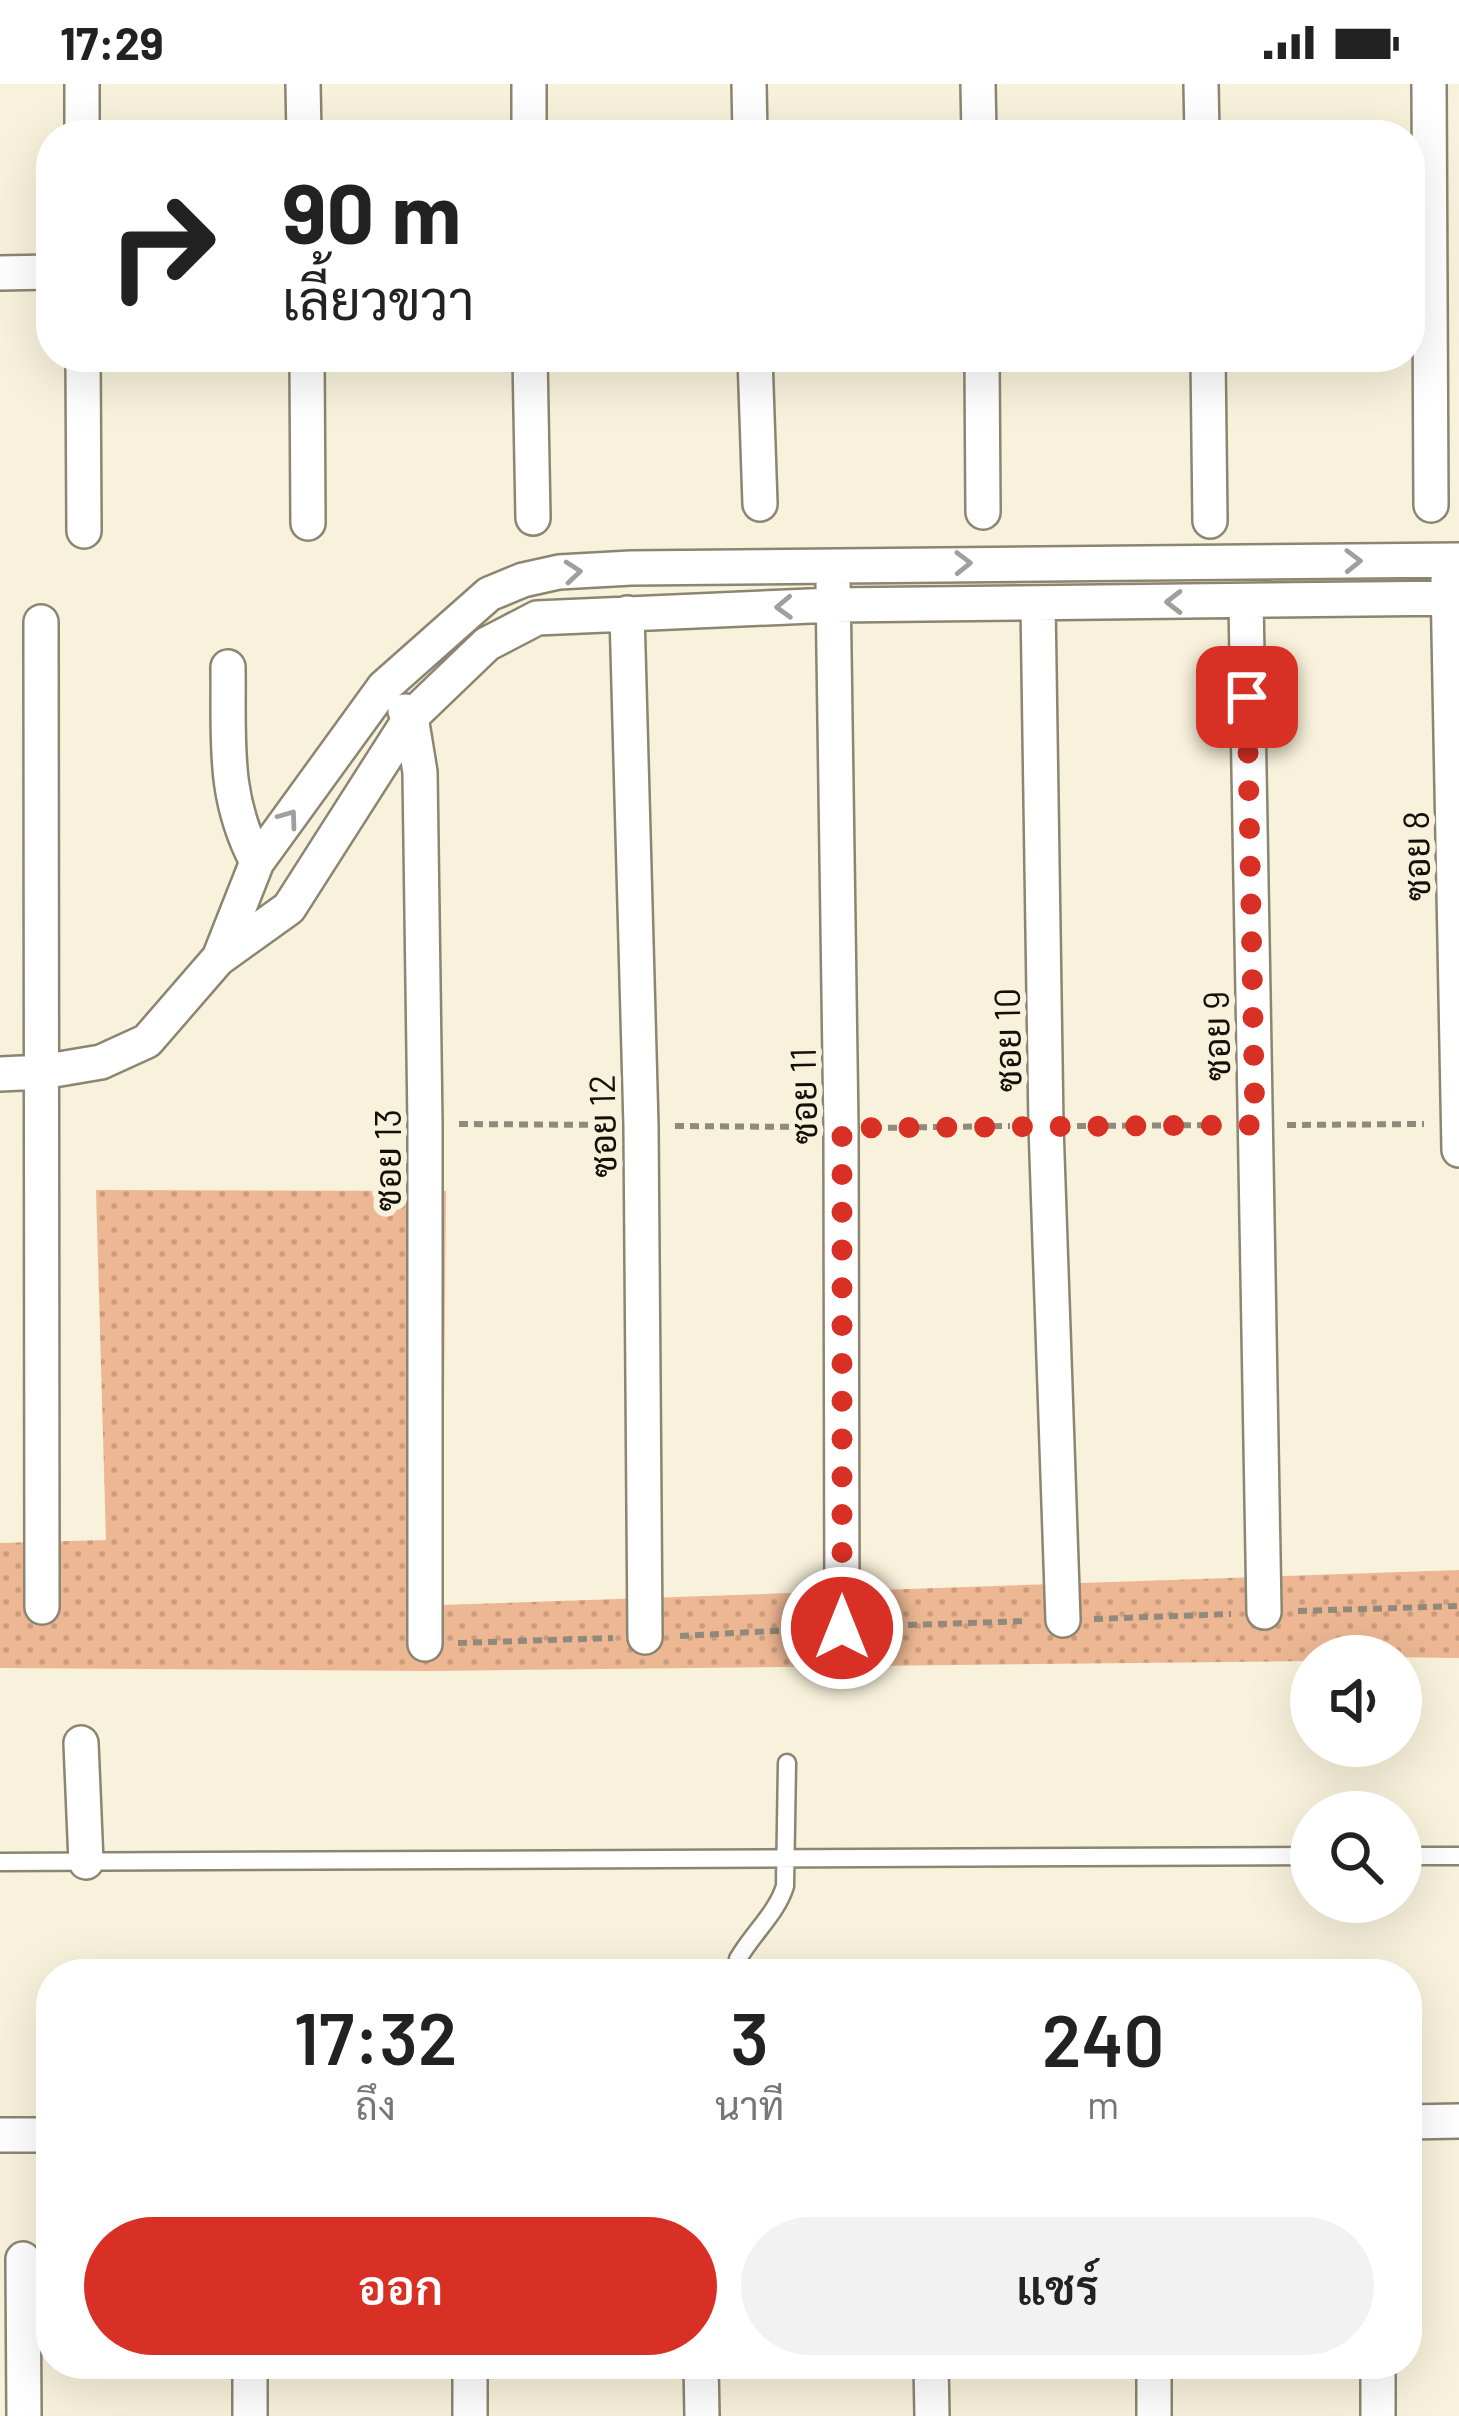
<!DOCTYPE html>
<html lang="th">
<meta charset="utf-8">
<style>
:root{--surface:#fff;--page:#f2f2f2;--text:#222;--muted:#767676;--accent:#d93025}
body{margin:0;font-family:Barlow,Sarabun,sans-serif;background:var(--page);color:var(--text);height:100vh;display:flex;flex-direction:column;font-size:45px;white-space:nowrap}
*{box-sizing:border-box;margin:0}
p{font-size:39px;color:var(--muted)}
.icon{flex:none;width:66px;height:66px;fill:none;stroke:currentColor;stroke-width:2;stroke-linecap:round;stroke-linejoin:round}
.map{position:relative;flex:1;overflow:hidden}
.details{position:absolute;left:36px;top:1875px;width:1386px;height:420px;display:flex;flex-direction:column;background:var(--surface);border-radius:48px;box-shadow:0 12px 48px #0002}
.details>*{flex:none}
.hud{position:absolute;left:36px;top:36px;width:1389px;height:252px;border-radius:48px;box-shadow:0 12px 48px #0002;background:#fff;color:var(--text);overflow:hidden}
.fabs{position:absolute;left:1290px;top:1551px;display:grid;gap:24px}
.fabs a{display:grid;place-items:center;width:132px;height:132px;border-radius:50%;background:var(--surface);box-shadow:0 12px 48px #0002;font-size:60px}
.pin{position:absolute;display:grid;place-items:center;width:102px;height:102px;color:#fff;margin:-51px;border-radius:24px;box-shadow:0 6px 18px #0006}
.me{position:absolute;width:132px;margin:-66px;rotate:0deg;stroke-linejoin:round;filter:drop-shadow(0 0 9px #0008)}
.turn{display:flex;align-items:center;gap:42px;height:252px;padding:0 48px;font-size:54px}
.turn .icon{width:156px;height:156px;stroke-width:2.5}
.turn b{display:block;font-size:84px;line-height:102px}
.eta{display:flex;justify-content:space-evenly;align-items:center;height:204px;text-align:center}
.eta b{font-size:72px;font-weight:600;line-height:84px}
.action{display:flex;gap:24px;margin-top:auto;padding:24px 48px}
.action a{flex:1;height:138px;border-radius:72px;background:var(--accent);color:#fff;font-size:48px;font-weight:600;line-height:138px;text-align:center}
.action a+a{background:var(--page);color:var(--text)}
.status{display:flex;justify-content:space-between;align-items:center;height:84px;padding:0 60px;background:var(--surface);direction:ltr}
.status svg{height:33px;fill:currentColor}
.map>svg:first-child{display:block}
</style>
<div class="status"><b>17:29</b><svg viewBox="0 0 49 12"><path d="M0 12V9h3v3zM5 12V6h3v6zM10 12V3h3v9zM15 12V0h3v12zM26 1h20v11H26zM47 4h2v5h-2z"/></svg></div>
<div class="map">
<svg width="1459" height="2332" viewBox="0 0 1459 2332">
<defs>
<pattern id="grass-dots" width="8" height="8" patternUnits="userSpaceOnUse" patternTransform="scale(3)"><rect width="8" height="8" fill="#edb793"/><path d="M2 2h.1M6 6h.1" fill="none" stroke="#ca9c7d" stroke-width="1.8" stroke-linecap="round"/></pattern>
</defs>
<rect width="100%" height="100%" fill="#f8f1db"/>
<path fill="url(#grass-dots)" d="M96,1106L446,1107L442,1521L1459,1486V1574L1311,1572V1577L429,1587L0,1584V1459L106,1456Z"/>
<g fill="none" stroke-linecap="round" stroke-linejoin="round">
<defs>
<path id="service" d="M1401,1772H1459
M0,1778L1311,1772
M738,1875C752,1850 777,1829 785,1802L787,1679"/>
<path id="minor" d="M82,0V51
M303,0L304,51
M749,0L750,51
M978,0L979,51
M1201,0L1202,51
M1429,0L1431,421
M529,51V0
M0,189L51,188
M83,273L84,447
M307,273L308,439
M530,273L533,434
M755,273L760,420
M982,273L983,428
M1208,273L1210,437
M1448,496L1459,1066
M833,500L841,1044L842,1543
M1246,517L1264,1528
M1038,519L1046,1042L1063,1536
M627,529L641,1042L645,1553
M41,538L42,1523
M228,583C229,656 222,712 257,778
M405,627L411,633L420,688L425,1040V1560
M219,874L257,778L384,603L489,510L523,496L559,488L631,484L1459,476
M0,990L42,988L101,978L147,957L218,875L289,824L411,633L487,560L537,534L833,521L1459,514
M81,1659L86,1778
M1407,2038L1459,2037
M0,2051H51
M23,2175L24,2332
M250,2280V2332
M470,2280V2332
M701,2280L702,2332
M931,2280L932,2332
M1154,2280V2332
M1378,2332V2280"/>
</defs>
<use href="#service" stroke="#8c8571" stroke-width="21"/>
<use href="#minor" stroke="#8c8571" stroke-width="38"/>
<path stroke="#8f8a7b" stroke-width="6" stroke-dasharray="9 6" stroke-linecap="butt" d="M459,1040L608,1041
M1287,1041L1424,1040
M675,1042L806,1043
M1077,1042L1220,1041
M873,1044L1010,1042
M1298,1527L1459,1522
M1094,1535L1231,1530
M878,1542L1027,1537
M680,1552L811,1545
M458,1559L613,1554"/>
<use href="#service" stroke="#fff" stroke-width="16"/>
<use href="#minor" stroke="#fff" stroke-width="33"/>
</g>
<defs><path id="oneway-chevron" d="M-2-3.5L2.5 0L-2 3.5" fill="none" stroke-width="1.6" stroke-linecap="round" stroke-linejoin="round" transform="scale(3)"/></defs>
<g stroke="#a19f9d">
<use href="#oneway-chevron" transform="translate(1353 477) rotate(-1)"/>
<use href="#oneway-chevron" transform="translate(963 479) rotate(-1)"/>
<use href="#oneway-chevron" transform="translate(573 488) rotate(-5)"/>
<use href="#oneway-chevron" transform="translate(1174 518) rotate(180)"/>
<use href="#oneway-chevron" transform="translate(784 523) rotate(178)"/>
<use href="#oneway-chevron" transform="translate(289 734) rotate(-54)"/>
</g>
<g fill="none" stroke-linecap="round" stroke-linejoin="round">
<path stroke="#d93025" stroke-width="21" stroke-dasharray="0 37.8" d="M842,1544V1044L1255,1041L1247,613"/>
</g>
<g text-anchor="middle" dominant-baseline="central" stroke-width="12" stroke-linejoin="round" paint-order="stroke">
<g font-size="36" fill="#131009" stroke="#f8f1db">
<text transform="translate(1415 772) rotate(-91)">ซอย 8</text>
<text transform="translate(1215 952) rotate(-91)">ซอย 9</text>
<text transform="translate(1006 956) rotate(-91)">ซอย 10</text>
<text transform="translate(802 1012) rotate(-91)">ซอย 11</text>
<text transform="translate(601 1042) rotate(-91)">ซอย 12</text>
<text transform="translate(386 1076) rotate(-90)">ซอย 13</text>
</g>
</g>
</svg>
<div class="fabs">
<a><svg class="icon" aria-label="sound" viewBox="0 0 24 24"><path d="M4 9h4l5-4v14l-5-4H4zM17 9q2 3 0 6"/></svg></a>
<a><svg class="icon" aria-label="search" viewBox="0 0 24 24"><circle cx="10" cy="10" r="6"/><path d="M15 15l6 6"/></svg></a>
</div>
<div class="pin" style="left:1247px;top:613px;background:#d93025"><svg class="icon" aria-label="arrive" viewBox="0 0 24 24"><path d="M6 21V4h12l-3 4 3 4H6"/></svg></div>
<svg class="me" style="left:842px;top:1544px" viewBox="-20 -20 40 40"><circle r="17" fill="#d93025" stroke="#fff" stroke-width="3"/><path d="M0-11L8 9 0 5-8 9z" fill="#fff"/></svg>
<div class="hud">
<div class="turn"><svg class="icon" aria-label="right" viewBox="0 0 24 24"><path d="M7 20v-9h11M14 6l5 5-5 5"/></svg><div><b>90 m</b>เลี้ยวขวา</div></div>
</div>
<section class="details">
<div class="eta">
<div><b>17:32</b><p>ถึง</p></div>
<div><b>3</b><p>นาที</p></div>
<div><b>240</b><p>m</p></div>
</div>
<div class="action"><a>ออก</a><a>แชร์</a></div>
</section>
</div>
